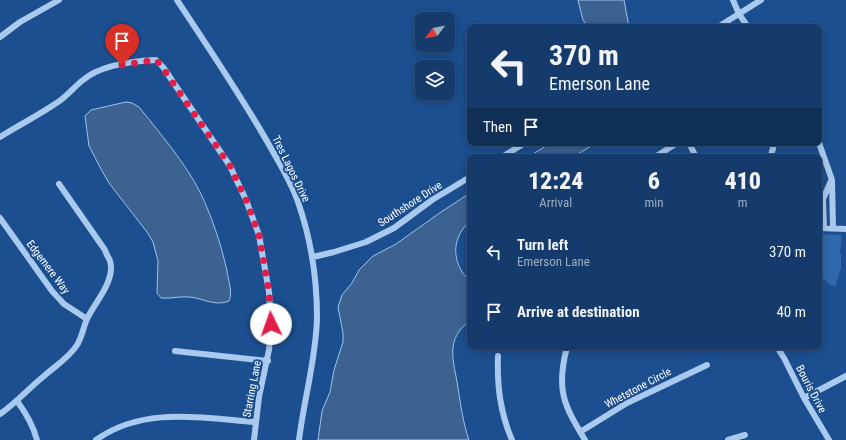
<!DOCTYPE html>
<style>
:root{--surface:#143b6b;--page:#214673;--text:#f1f3f6;--muted:#9dadc1;--line:#33557e}
body{margin:0;font-family:"Roboto Condensed",sans-serif;background:var(--page);color:var(--text);height:100vh;display:flex;flex-direction:column;font-size:15px;white-space:nowrap}
*{box-sizing:border-box;margin:0}
p{font-size:13px;color:var(--muted)}
.icon{flex:none;width:22px;height:22px;fill:none;stroke:currentColor;stroke-width:2;stroke-linecap:round;stroke-linejoin:round}
.map{position:relative;flex:1;overflow:hidden}
.details{position:absolute;left:467px;top:154px;width:355px;height:196px;display:flex;flex-direction:column;background:var(--surface);border-radius:8px;box-shadow:0 2px 10px #0003,0 0 0 1px var(--line)}
.details>*{flex:none}
.top-card{position:absolute;left:467px;top:24px;width:355px;height:122px;border-radius:8px;box-shadow:0 2px 10px #0003,0 0 0 1px var(--line);background:#143b6b;color:var(--text);overflow:hidden}
.needle{width:26px;rotate:238deg}
.tools{position:absolute;left:415px;top:12px;display:grid;gap:8px}
.tools a{display:grid;place-items:center;width:40px;height:40px;border-radius:8px;background:var(--surface);box-shadow:0 2px 10px #0003,0 0 0 1px var(--line);font-size:20px}
.pin{position:absolute;display:grid;place-items:center;width:34px;height:34px;color:#fff;margin:-41px -17px;border-radius:50% 50% 50% 0;rotate:-45deg;box-shadow:0 0 4px #0007}
.pin .icon{rotate:45deg}
.me{position:absolute;width:44px;margin:-22px;rotate:357deg;stroke-linejoin:round;filter:drop-shadow(0 0 3px #0008)}
.turn{display:flex;align-items:center;gap:14px;height:84px;padding:0 16px;font-size:18px}
.turn .icon{width:52px;height:52px;stroke-width:2.5}
.turn b{display:block;font-size:28px;line-height:34px}
.then{display:flex;align-items:center;height:38px;padding:0 16px;background:#0003;gap:8px;font-size:15px}
.eta{display:flex;justify-content:space-evenly;align-items:center;height:68px;text-align:center}
.eta b{font-size:24px;font-weight:800;line-height:28px}
ul{padding:0;list-style:none}
li{display:flex;align-items:center;gap:12px;height:60px;padding:0 16px}
li div{flex:1}
li b{display:block;font-size:15px}
li em{font-style:normal}
.map>svg:first-child{display:block}
</style>
<div class="map">
<svg width="846" height="440" viewBox="0 0 846 440">
<rect width="100%" height="100%" fill="#1b4f8f"/>
<path fill="#2e69ad" d="M819,234L842,235L840,253L841,254V268L835,287L829,284L819,274Z"/>
<path fill="#3c6290" stroke="#9cc4f0" d="M578,0H624L629,27H588L583,20Z
M126,102L132,103L139,107C159,132 186,164 200,192C212,217 221,244 227,271C228,280 233,292 229,301C215,307 203,298 189,297C180,296 170,299 161,298L157,293L158,261L153,242L147,232L109,183L102,171L89,146L85,116L91,110Z
M551,143H596L573,157H528Z
M470,193V221C455,235 451,253 462,272C464,275 468,278 470,282C472,287 470,312 470,320C444,341 454,360 458,388C461,406 463,423 469,440H318L322,411L330,392L334,370L343,342V333L338,307L342,295L352,283L359,270L373,256L396,244L441,212Z"/>
<g fill="none" stroke-linecap="round" stroke-linejoin="round">
<path stroke="#a9c9ee" stroke-width="6" d="M177,0C208,47 240,94 268,143C278,161 292,183 298,202C311,239 317,278 317,318C316,359 304,399 299,440
M733,0L739,14L748,27
M718,27L761,0
M0,37L20,22L59,0
M0,137C19,125 39,115 58,102C67,96 74,87 83,80C101,65 133,61 156,60L163,67L230,166L246,200L259,235L269,292L271,324L269,350L259,397L254,440
M689,143L696,157
M819,143L832,180L833,228
M502,157L525,143
M655,157L677,143
M770,157L773,149L772,143
M0,218L52,291L64,304L87,319
M819,228L846,229
M824,228L823,199L831,181
M313,257L334,252L366,242L394,228L432,200L470,177
M567,347C556,389 563,404 585,440
M777,347L784,358L804,398L829,440
M175,351L268,361
M498,356C497,386 500,412 512,440
M804,398L846,376
M17,401C26,413 33,425 37,440
M0,414C16,403 29,388 44,376C55,366 69,358 77,345C82,337 83,328 87,319C94,303 116,281 110,261C109,258 106,254 105,250L59,184
M580,432L627,403L707,365
M96,440C143,406 202,418 255,422
M728,440L745,435"/>
</g>
<g fill="none" stroke-linecap="round" stroke-linejoin="round">
<path stroke="#e11d48" stroke-width="7" stroke-dasharray="0 12.6" d="M122,65L156,60L162,67L230,166L246,200L259,235L269,292L271,324"/>
</g>
<g text-anchor="middle" dominant-baseline="central" stroke-width="4" stroke-linejoin="round" paint-order="stroke">
<g font-size="11" fill="#fff" stroke="#1b4f8f">
<text transform="translate(291 169) rotate(64)">Tres Lagos Drive</text>
<text transform="translate(410 204) rotate(-33)">Southshore Drive</text>
<text transform="translate(48 267) rotate(53)">Edgemere Way</text>
<text transform="translate(638 388) rotate(-28)">Whetstone Circle</text>
<text transform="translate(252 389) rotate(-79)">Starring Lane</text>
<text transform="translate(811 389) rotate(62)">Bouris Drive</text>
</g>
</g>
</svg>
<div class="tools">
<a><svg class="needle" viewBox="-14 -14 28 28"><path d="M0-13l5 13h-10z" fill="#e53935"/><path d="M0 13l5-13h-10z" fill="#9dadc1"/></svg></a>
<a><svg class="icon" aria-label="layers" viewBox="0 0 24 24"><path d="M12 4l9 5-9 5-9-5zM3 14l9 5 9-5"/></svg></a>
</div>
<div class="pin" style="left:122px;top:65px;background:#d93025"><svg class="icon" aria-label="arrive" viewBox="0 0 24 24"><path d="M6 21V4h12l-3 4 3 4H6"/></svg></div>
<svg class="me" style="left:271px;top:324px" viewBox="-20 -20 40 40"><circle r="19" fill="#fff"/><path d="M0-13L10 11 0 6-10 11z" fill="#e11d48"/></svg>
<div class="top-card">
<div class="turn"><svg class="icon" aria-label="left" viewBox="0 0 24 24"><path d="M17 20v-9H6M10 6l-5 5 5 5"/></svg><div><b>370 m</b>Emerson Lane</div></div>
<div class="then">Then<svg class="icon" aria-label="arrive" viewBox="0 0 24 24"><path d="M6 21V4h12l-3 4 3 4H6"/></svg></div>
</div>
<section class="details">
<div class="eta">
<div><b>12:24</b><p>Arrival</p></div>
<div><b>6</b><p>min</p></div>
<div><b>410</b><p>m</p></div>
</div>
<ul>
<li><svg class="icon" aria-label="left" viewBox="0 0 24 24"><path d="M17 20v-9H6M10 6l-5 5 5 5"/></svg><div><b>Turn left</b><p>Emerson Lane</p></div><em>370 m</em></li>
<li><svg class="icon" aria-label="arrive" viewBox="0 0 24 24"><path d="M6 21V4h12l-3 4 3 4H6"/></svg><div><b>Arrive at destination</b></div><em>40 m</em></li>
</ul>
</section>
</div>
